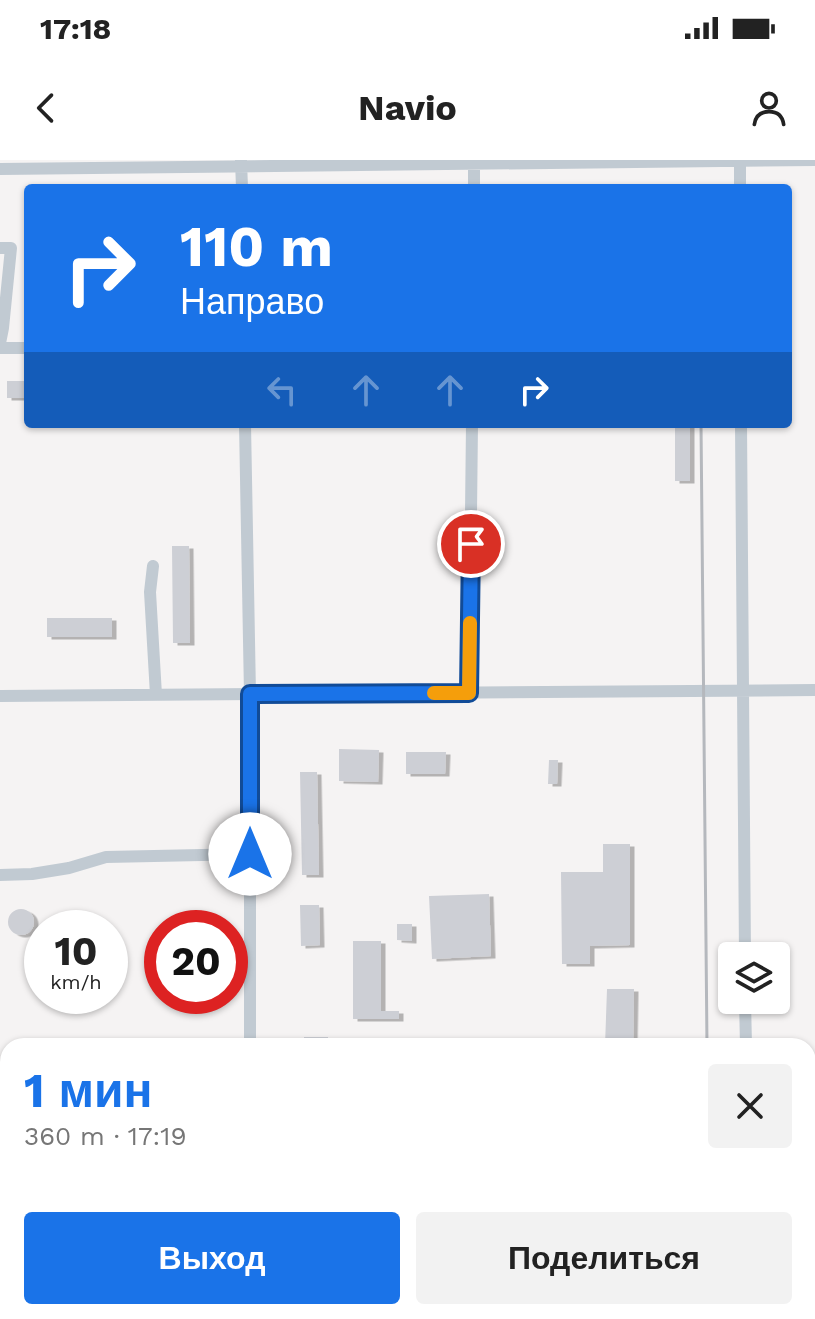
<!DOCTYPE html>
<html lang="ru">
<meta charset="utf-8">
<style>
:root{--surface:#fff;--page:#f2f2f2;--text:#222;--muted:#767676;--accent:#1a73e8}
body{margin:0;font-family:"Work Sans",sans-serif;background:var(--page);color:var(--text);height:100vh;display:flex;flex-direction:column;font-size:30px;white-space:nowrap}
*{box-sizing:border-box;margin:0}
p{font-size:26px;color:var(--muted)}
.icon{flex:none;width:44px;height:44px;fill:none;stroke:currentColor;stroke-width:2;stroke-linecap:round;stroke-linejoin:round}
.map{position:relative;flex:1;overflow:hidden}
.drawer{position:absolute;left:0px;top:878px;width:816px;height:282px;display:flex;flex-direction:column;background:var(--surface);border-radius:24px 24px 0 0;box-shadow:0 2px 6px #0004}
.drawer>*{flex:none}
.banner{position:absolute;left:24px;top:24px;width:768px;height:244px;border-radius:8px;box-shadow:0 2px 6px #0004;background:#1a73e8;color:#fff;overflow:hidden}
.tools{position:absolute;left:718px;top:782px;display:grid;gap:16px}
.tools a{display:grid;place-items:center;width:72px;height:72px;border-radius:8px;background:var(--surface);box-shadow:0 2px 6px #0004;font-size:40px}
.speed{position:absolute;left:24px;top:750px;display:flex;gap:16px;font-size:40px;font-weight:700;text-align:center}
.speed>*{display:grid;place-content:center;width:104px;height:104px;border-radius:50%;background:var(--surface);box-shadow:0 2px 6px #0004;line-height:1}
.speed small{font-size:20px;font-weight:400}
.speed .limit{border:12px solid #d22;background:#fff;color:#111}
.pin{position:absolute;display:grid;place-items:center;width:68px;height:68px;color:#fff;margin:-34px;border:4px solid #fff;border-radius:50%;box-shadow:0 2px 8px #0007}
.me{position:absolute;width:88px;margin:-44px;rotate:0deg;stroke-linejoin:round;filter:drop-shadow(0 0 6px #0008)}
.turn{display:flex;align-items:center;gap:28px;height:168px;padding:0 24px;font-size:36px}
.turn .icon{width:104px;height:104px;stroke-width:2.5}
.turn b{display:block;font-size:56px;line-height:68px}
.lanes{display:flex;align-items:center;height:76px;padding:0 24px;background:#0003;justify-content:center;gap:40px;direction:ltr}
.lanes .off{opacity:.35}
.round{display:grid;place-items:center;flex:none;width:84px;height:84px;border-radius:8px;background:var(--page)}
.overview{display:flex;align-items:center;justify-content:space-between;height:136px;padding:0 24px}
h1{font-size:48px;font-weight:700;line-height:60px;color:var(--accent)}
.primary-button{display:flex;gap:16px;margin-top:auto;padding:16px 24px}
.primary-button a{flex:1;height:92px;border-radius:8px;background:var(--accent);color:#fff;font-size:32px;font-weight:700;line-height:92px;text-align:center}
.primary-button a+a{background:var(--page);color:var(--text)}
.status{display:flex;justify-content:space-between;align-items:center;height:56px;padding:0 40px;background:var(--surface);direction:ltr}
.status svg{height:22px;fill:currentColor}
header{display:flex;justify-content:space-between;align-items:center;height:104px;padding:0 24px;background:var(--surface);font-size:36px;font-weight:700}
.map>svg:first-child{display:block}
</style>
<div class="status"><b>17:18</b><svg viewBox="0 0 49 12"><path d="M0 12V9h3v3zM5 12V6h3v6zM10 12V3h3v9zM15 12V0h3v12zM26 1h20v11H26zM47 4h2v5h-2z"/></svg></div>
<header><svg class="icon" aria-label="back" viewBox="0 0 24 24"><path d="M15 5l-7 7 7 7"/></svg>Navio<svg class="icon" aria-label="person" viewBox="0 0 24 24"><circle cx="12" cy="8" r="4"/><path d="M4 21q1-7 8-7t8 7"/></svg></header>
<div class="map">
<svg width="815" height="1159" viewBox="0 0 815 1159">
<defs>
<filter id="shadow"><feDropShadow dx="4.5" dy="2.5" stdDeviation="0" flood-color="#0004"/></filter>
</defs>
<rect width="100%" height="100%" fill="#f5f3f3"/>
<path fill="#c3f1d5" d="M294,1152H421L424,1159H294Z"/>
<path fill="#cdcfd5" filter="url(#shadow)" d="M7,221H28V238H7Z
M675,264H690V321H675Z
M172,386H189L190,483H173Z
M47,458H112V477H47Z
M339,589L379,590L378,622L339,621Z
M406,592H446L445,614H406Z
M549,600H558L557,624H548Z
M300,612H317L319,715H302Z
M603,684H630V785L590,786V804H562L561,712H603Z
M489,734L491,796L432,799L429,736Z
M300,745H319L320,785L301,786Z
M8 762a13 13 0 1 1 26 0a13 13 0 1 1-26 0Z
M397,764H412V781L397,780Z
M353,781H381V851H399V859H353Z
M607,829H634L633,886H605Z
M304,877H328V886H304Z"/>
<g fill="none" stroke-linecap="round" stroke-linejoin="round">
<path stroke="#c1cad2" stroke-width="12" d="M241,0L242,28
M740,0V28
M0,9L815,0
M474,28V4
M0,88H11L3,168L0,183
M0,188H28
M245,264L250,534V886
M741,264L745,796
M153,406L150,432L156,535
M469,533L472,264
M0,536L815,530
M0,715L32,714L69,708L106,697L250,694
M745,840L746,886
M808,1033H815
M0,1042H8
M250,1152V1159
M433,1152L437,1159
M680,1152L681,1159
M749,1152V1159"/>
<path stroke="#b5b8bd" stroke-width="3" d="M701,264L707,886
M710,1152V1159"/>
</g>
<g fill="none" stroke-linecap="round" stroke-linejoin="round">
<defs>
<path id="route" d="M250,694V534L469,533L471,384"/>
</defs>
<use href="#route" stroke="#114b97" stroke-width="20"/>
<use href="#route" stroke="#1a73e8" stroke-width="14"/>
<path stroke="#f59e0b" stroke-width="14" d="M434,533H469L470,463"/>
</g>
</svg>
<div class="tools">
<a><svg class="icon" aria-label="layers" viewBox="0 0 24 24"><path d="M12 4l9 5-9 5-9-5zM3 14l9 5 9-5"/></svg></a>
</div>
<div class="speed"><div>10<small>km/h</small></div><div class="limit">20</div></div>
<div class="pin" style="left:471px;top:384px;background:#d93025"><svg class="icon" aria-label="arrive" viewBox="0 0 24 24"><path d="M6 21V4h12l-3 4 3 4H6"/></svg></div>
<svg class="me" style="left:250px;top:694px" viewBox="-20 -20 40 40"><circle r="19" fill="#fff"/><path d="M0-13L10 11 0 6-10 11z" fill="#1a73e8"/></svg>
<div class="banner">
<div class="turn"><svg class="icon" aria-label="right" viewBox="0 0 24 24"><path d="M7 20v-9h11M14 6l5 5-5 5"/></svg><div><b>110 m</b>Направо</div></div>
<div class="lanes"><svg class="icon off" aria-label="left" viewBox="0 0 24 24"><path d="M17 20v-9H6M10 6l-5 5 5 5"/></svg><svg class="icon off" aria-label="ahead" viewBox="0 0 24 24"><path d="M12 20V5M6 11l6-6 6 6"/></svg><svg class="icon off" aria-label="ahead" viewBox="0 0 24 24"><path d="M12 20V5M6 11l6-6 6 6"/></svg><svg class="icon" aria-label="right" viewBox="0 0 24 24"><path d="M7 20v-9h11M14 6l5 5-5 5"/></svg></div>
</div>
<section class="drawer">
<div class="overview"><div><h1>1 мин</h1><p>360 m · 17:19</p></div><a class="round"><svg class="icon" aria-label="close" viewBox="0 0 24 24"><path d="M6 6l12 12M18 6L6 18"/></svg></a></div>
<div class="primary-button"><a>Выход</a><a>Поделиться</a></div>
</section>
</div>
